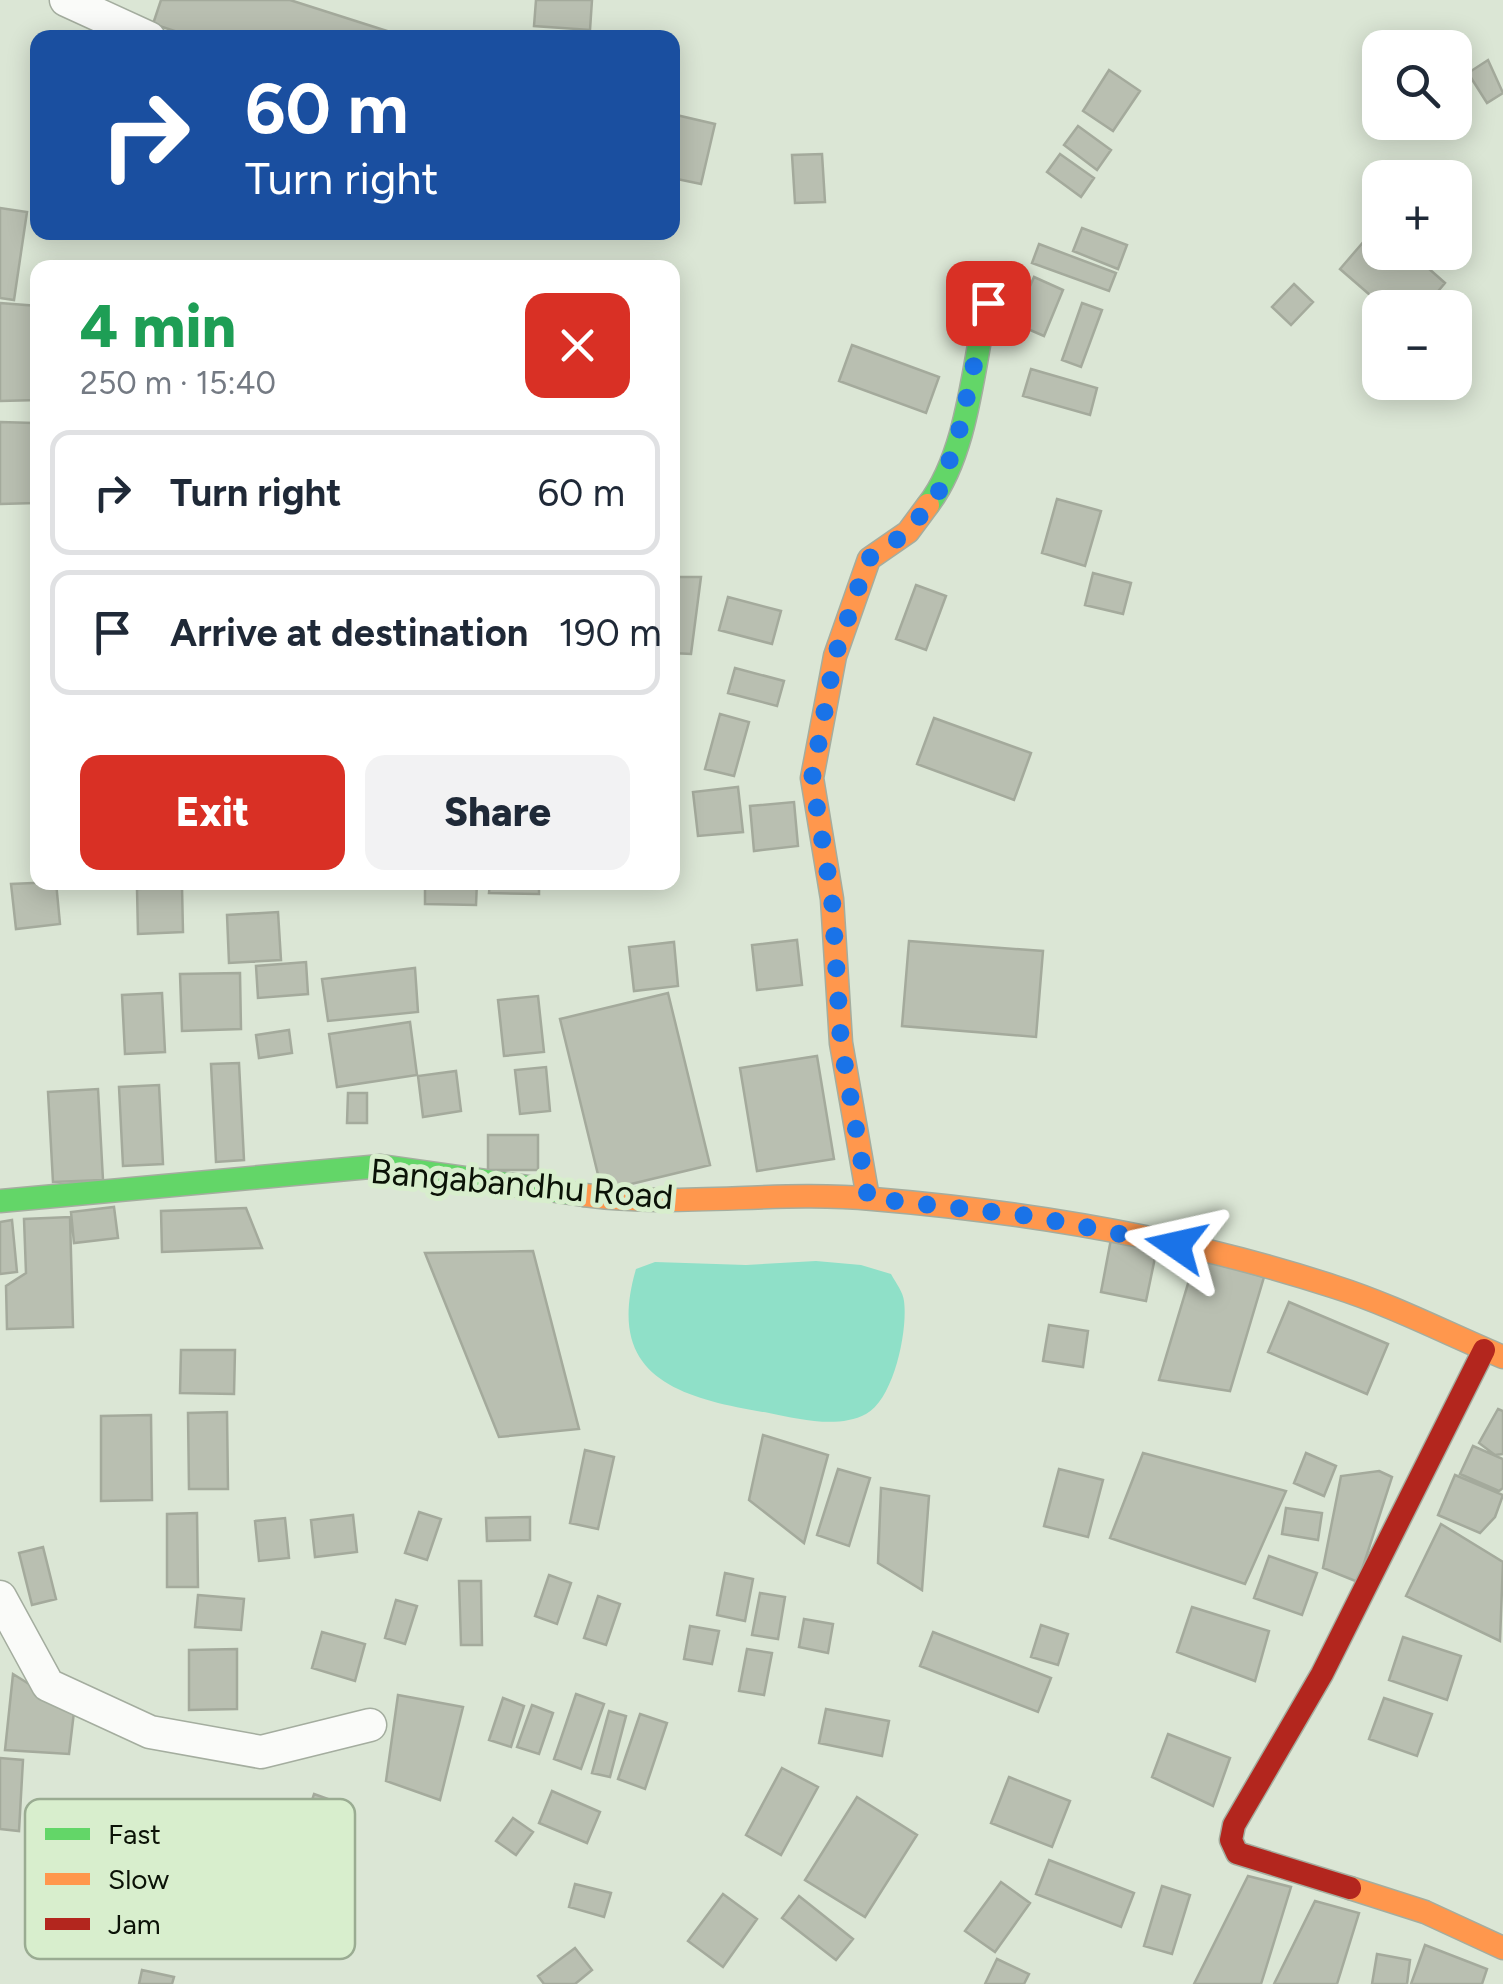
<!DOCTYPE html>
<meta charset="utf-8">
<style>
:root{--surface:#fff;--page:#f2f2f3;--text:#1f2937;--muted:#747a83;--line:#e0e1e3;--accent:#d93025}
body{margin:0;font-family:Figtree,sans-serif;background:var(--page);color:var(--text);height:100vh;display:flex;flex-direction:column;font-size:38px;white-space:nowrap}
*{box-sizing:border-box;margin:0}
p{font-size:32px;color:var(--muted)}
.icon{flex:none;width:55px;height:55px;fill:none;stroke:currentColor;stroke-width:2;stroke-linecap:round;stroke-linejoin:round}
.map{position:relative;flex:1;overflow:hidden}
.side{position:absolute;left:30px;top:260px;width:650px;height:630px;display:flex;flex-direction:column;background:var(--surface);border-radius:20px;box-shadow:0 5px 25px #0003}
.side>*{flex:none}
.banner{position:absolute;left:30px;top:30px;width:650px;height:210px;border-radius:20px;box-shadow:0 5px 25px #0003;background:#1a4fa0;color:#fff;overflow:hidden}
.buttons{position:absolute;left:1362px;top:30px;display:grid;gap:20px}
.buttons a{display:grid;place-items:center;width:110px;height:110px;border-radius:20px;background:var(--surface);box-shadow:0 5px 25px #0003;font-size:50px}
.pin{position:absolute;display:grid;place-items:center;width:85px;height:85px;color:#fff;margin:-42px;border-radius:20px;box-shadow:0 5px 15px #0006}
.me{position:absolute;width:110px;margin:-55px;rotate:281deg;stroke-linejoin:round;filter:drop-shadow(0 0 8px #0008)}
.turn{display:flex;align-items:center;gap:35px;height:210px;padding:0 50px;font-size:45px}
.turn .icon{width:130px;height:130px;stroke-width:2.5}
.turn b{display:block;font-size:70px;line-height:85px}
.round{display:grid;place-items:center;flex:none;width:105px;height:105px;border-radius:20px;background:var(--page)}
.summary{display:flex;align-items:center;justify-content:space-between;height:170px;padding:0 50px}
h1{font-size:60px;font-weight:800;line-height:75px;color:#1e9e55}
.action{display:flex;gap:20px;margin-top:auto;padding:20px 50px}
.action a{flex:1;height:115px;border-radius:20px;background:var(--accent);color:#fff;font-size:40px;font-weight:800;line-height:115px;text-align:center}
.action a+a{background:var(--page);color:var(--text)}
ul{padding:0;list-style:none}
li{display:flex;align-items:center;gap:30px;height:125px;margin:0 20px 15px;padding:0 30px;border:5px solid var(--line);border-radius:20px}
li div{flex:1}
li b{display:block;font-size:38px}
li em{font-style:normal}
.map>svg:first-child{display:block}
</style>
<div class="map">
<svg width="1503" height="1984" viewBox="0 0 1503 1984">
<rect width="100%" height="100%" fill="#dbe6d5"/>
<path fill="#8fe0c8" d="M816,1261L861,1265L891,1274C896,1283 903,1292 904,1301C908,1330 894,1399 866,1414C838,1429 799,1419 769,1413C680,1398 604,1378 636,1269L655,1262L746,1265Z"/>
<path fill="#b9bfb1" stroke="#a4aa9c" stroke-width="2.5" d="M161,0H290L409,38H196L153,24Z
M536,0H592L590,30L534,26Z
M1488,60L1503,93L1487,103L1468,73Z
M1109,70L1140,91L1113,131L1083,111Z
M672,114L715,124L701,184L672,178Z
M1078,126L1111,150L1097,170L1064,145Z
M822,154L825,202L795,203L792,155Z
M1060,154L1094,178L1081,197L1047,172Z
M0,208L27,212L14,300L0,298Z
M1378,225L1380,252H1410L1445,283L1424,308H1385L1340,269Z
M1082,228L1127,245L1118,269L1073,251Z
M1039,244L1116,273L1109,291L1032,263Z
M1034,277L1063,290L1044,336L1014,323Z
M1294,284L1313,302L1291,325L1272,307Z
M0,303L38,306V400L0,401Z
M1082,303L1102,310L1081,367L1062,360Z
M852,345L939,377L926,413L839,381Z
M1031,369L1097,388L1090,415L1023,396Z
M0,422L34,423L35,503L0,504Z
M1057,499L1101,511L1085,566L1042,553Z
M1093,573L1131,583L1123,614L1085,605Z
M672,577H701L691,654L672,653Z
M916,585L946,596L926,650L896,639Z
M728,597L781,611L772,644L719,630Z
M735,668L784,681L777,706L728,693Z
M720,714L749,722L734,776L705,769Z
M934,718L1031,753L1014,800L917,764Z
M738,787L743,832L698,836L693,792Z
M794,802L798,846L754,851L750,806Z
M56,882L60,924L16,929L11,884Z
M425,882H477L476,905L425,904Z
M490,882H539V894L489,893Z
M182,887L183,932L138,934L137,889Z
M278,912L281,960L229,963L227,915Z
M797,940L802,985L757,990L752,945Z
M909,941L1043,951L1036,1037L902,1026Z
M674,942L678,986L634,991L629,947Z
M306,962L308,994L258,998L256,966Z
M415,968L418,1012L328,1021L322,979Z
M240,973L241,1029L182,1031L180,974Z
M162,993L165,1052L125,1054L122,995Z
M668,993L710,1165L602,1191L560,1019Z
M538,996L544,1052L504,1056L498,1000Z
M410,1022L417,1075L337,1087L329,1034Z
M289,1030L292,1053L259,1058L256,1035Z
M817,1056L834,1159L757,1171L740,1068Z
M239,1063L244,1160L216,1162L211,1064Z
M546,1067L550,1111L520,1114L515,1070Z
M456,1071L461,1111L423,1117L418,1076Z
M159,1085L163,1164L123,1166L119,1087Z
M98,1089L103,1180L53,1182L48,1092Z
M348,1093H367V1123H347Z
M488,1135H538V1170H488Z
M114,1207L118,1238L74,1243L71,1212Z
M246,1208L262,1248L162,1252L161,1211Z
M70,1217L73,1327L7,1329L6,1286L26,1273L24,1219Z
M12,1220L17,1272L0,1274V1222Z
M1111,1239L1157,1248L1146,1301L1101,1292Z
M533,1251L579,1429L499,1437L425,1253Z
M1196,1257L1264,1277L1230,1391L1159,1380Z
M1289,1302L1388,1344L1367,1394L1268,1352Z
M1049,1325L1088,1331L1083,1367L1043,1361Z
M181,1350H235L234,1394L180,1393Z
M1498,1409L1503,1411V1454L1495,1455L1479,1443Z
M227,1412L228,1489H189L188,1413Z
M151,1415L152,1500L101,1501V1416Z
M763,1435L828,1455L804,1543L749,1500Z
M1473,1446L1503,1459V1488L1499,1491L1460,1474Z
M585,1450L614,1457L598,1529L570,1523Z
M1143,1453L1286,1491L1245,1584L1110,1538Z
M1306,1453L1336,1466L1324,1496L1294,1483Z
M838,1469L870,1478L849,1546L817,1535Z
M1059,1469L1103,1480L1088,1537L1044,1526Z
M1379,1471L1392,1477L1358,1582L1323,1568L1341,1476Z
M1455,1475L1503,1495L1495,1517L1480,1533L1438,1515Z
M881,1488L929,1496L922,1590L878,1563Z
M1286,1508L1322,1513L1318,1540L1282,1534Z
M419,1512L441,1519L427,1560L405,1553Z
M197,1513L198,1587H167V1514Z
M353,1515L357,1552L315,1557L311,1520Z
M530,1517V1540L487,1541L486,1518Z
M285,1518L289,1558L259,1561L255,1521Z
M1441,1524L1503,1562L1500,1641L1406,1596Z
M43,1547L56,1599L32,1605L19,1553Z
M1269,1556L1317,1573L1302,1615L1254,1598Z
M725,1573L753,1579L745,1621L717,1615Z
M549,1575L571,1583L557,1624L535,1616Z
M459,1581H481L482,1645H461Z
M760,1593L785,1597L778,1639L752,1635Z
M198,1595L244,1599L241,1630L195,1627Z
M598,1596L620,1604L606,1645L584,1638Z
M396,1600L417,1606L405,1644L385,1638Z
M1192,1607L1269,1631L1255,1681L1177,1652Z
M804,1619L833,1624L828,1653L799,1647Z
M1041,1625L1068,1634L1058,1665L1031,1657Z
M690,1626L719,1631L712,1664L684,1659Z
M322,1632L365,1644L355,1681L312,1668Z
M933,1632L1051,1678L1038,1712L920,1666Z
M1403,1637L1461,1656L1447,1700L1389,1680Z
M237,1649V1709L189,1710V1650Z
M747,1649L772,1653L764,1695L739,1691Z
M13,1674L74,1712L69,1754L5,1750Z
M576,1694L604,1704L581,1769L554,1759Z
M398,1695L463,1707L440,1800L386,1781Z
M503,1698L524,1706L511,1747L489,1740Z
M1384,1698L1432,1714L1417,1756L1369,1739Z
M532,1705L553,1713L539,1754L517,1747Z
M826,1709L889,1721L882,1756L819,1743Z
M609,1711L626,1716L610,1777L592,1773Z
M640,1714L667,1723L645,1789L618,1779Z
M1168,1734L1230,1758L1213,1806L1152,1777Z
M0,1758L23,1760L19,1831L0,1829Z
M782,1768L818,1787L781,1855L746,1835Z
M1009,1777L1070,1801L1052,1847L991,1823Z
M552,1791L600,1812L587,1843L539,1823Z
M314,1794L342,1804L325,1860L296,1850Z
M857,1797L917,1835L865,1917L805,1880Z
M513,1818L533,1832L516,1855L496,1841Z
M1049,1860L1134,1893L1121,1927L1036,1894Z
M1248,1876L1291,1887L1261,1984H1194Z
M1001,1882L1030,1903L995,1952L965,1931Z
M575,1884L611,1893L604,1917L569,1907Z
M1162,1886L1190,1895L1172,1954L1144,1946Z
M723,1894L757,1919L723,1967L688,1941Z
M799,1896L853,1939L836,1960L782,1918Z
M1315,1901L1359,1913L1337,1984H1274Z
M1425,1945L1487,1969L1482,1984H1411Z
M575,1948L592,1970L575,1984H544L538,1976Z
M1377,1954L1410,1960L1407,1984H1372Z
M997,1959L1029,1974L1024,1984H985Z
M142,1970L174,1977L172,1984H139Z"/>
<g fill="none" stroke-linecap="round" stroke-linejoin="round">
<defs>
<path id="street" d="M66,0L149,38
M0,1597L48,1685L150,1732L261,1752L370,1725"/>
<path id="fast" d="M928,505C968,453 973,366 987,303
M0,1201L381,1166L584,1195"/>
<path id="slow" d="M584,1195C680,1208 777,1190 873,1199C1028,1212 1186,1238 1335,1287C1392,1305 1448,1334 1503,1357
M868,1198L841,1043L832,899L812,778L835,656L869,559L908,532L928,505
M1350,1888L1425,1912L1503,1948"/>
<path id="jam" d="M1350,1888L1237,1853L1231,1840L1234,1825L1322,1674L1484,1350"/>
</defs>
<use href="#street" stroke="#a4ad9f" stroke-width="35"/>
<use href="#fast" stroke="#a4ad9f" stroke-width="25"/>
<use href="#slow" stroke="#a4ad9f" stroke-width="25"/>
<use href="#jam" stroke="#a4ad9f" stroke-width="25"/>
<use href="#street" stroke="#fafbf9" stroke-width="32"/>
<use href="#fast" stroke="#63d668" stroke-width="22"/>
<use href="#slow" stroke="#ff974d" stroke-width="22"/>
<use href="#jam" stroke="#b3261e" stroke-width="22"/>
</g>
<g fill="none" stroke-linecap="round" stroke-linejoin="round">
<path stroke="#1a73e8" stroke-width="18" stroke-dasharray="0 32.4" d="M988,303L958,436L939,491L908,532L868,559L835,656L812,778L832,899L841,1043L868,1198L1030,1216L1176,1245"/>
</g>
<g text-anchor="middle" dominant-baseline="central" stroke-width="10" stroke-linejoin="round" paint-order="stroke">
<g font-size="35" fill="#0b1207" stroke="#d8eecd">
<text transform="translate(522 1184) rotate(5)">Bangabandhu Road</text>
</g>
</g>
<rect x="25" y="1799" width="330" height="160" rx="15" fill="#d8eecd" stroke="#9aac92" stroke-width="2.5"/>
<rect x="45" y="1828" width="45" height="12" fill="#63d668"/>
<rect x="45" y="1873" width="45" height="12" fill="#ff974d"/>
<rect x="45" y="1918" width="45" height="12" fill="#b3261e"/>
<g font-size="28" fill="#0b1207">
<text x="108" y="1844">Fast</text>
<text x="108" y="1889">Slow</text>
<text x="108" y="1934">Jam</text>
</g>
</svg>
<div class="buttons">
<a><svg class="icon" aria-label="search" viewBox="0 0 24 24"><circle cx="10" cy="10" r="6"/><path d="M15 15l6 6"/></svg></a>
<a>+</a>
<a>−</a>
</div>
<div class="pin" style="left:988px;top:303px;background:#d93025"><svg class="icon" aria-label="arrive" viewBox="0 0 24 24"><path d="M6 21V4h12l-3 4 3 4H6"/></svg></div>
<svg class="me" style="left:1176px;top:1245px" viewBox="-20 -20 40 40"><path d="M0-17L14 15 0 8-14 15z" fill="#1a73e8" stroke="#fff" stroke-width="4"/></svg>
<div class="banner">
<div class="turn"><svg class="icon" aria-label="right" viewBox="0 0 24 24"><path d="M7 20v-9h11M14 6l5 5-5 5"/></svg><div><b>60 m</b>Turn right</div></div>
</div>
<section class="side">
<div class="summary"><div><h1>4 min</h1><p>250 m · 15:40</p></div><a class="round" style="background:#d93025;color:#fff"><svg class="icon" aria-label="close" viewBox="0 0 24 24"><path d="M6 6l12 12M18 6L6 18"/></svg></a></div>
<ul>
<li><svg class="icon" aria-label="right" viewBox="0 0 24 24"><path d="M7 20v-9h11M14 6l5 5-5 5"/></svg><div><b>Turn right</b></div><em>60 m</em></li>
<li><svg class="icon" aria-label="arrive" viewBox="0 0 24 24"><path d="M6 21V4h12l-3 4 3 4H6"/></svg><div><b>Arrive at destination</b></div><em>190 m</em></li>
</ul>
<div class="action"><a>Exit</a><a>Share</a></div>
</section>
</div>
